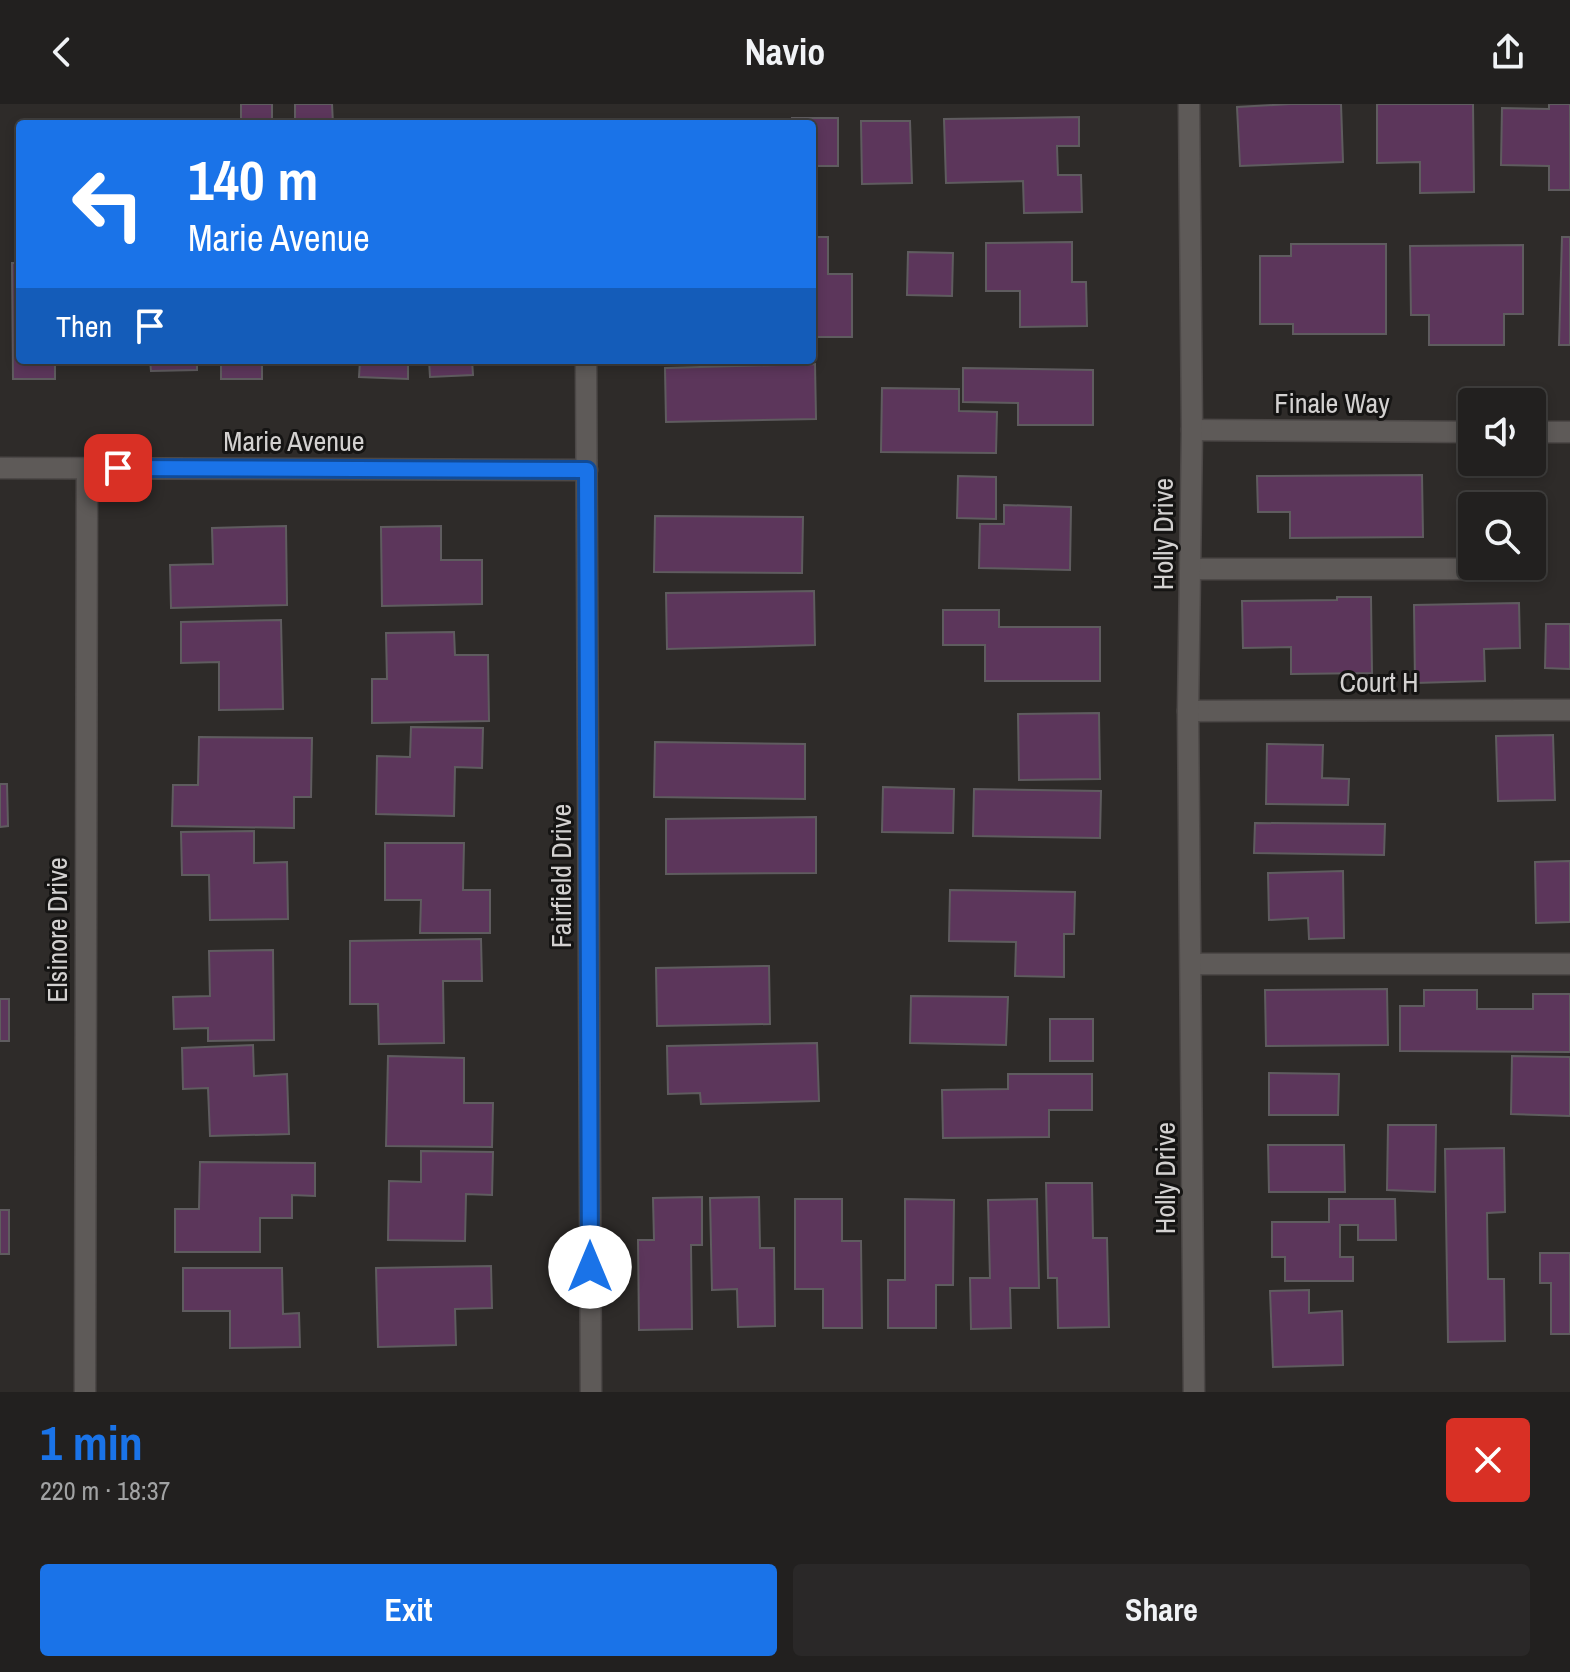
<!DOCTYPE html>
<meta charset="utf-8">
<style>
:root{--surface:#22201f;--page:#2a2828;--text:#f1f3f6;--muted:#a2a3a4;--line:#3f3e3d;--accent:#1a73e8}
body{margin:0;font-family:"Archivo Narrow",sans-serif;background:var(--page);color:var(--text);height:100vh;display:flex;flex-direction:column;font-size:30px;white-space:nowrap}
*{box-sizing:border-box;margin:0}
p{font-size:26px;color:var(--muted)}
.icon{flex:none;width:44px;height:44px;fill:none;stroke:currentColor;stroke-width:2;stroke-linecap:round;stroke-linejoin:round}
.map{position:relative;height:1288px;overflow:hidden}
.drawer{display:flex;flex-direction:column;background:var(--surface);flex:1}
.drawer>*{flex:none}
.guide{position:absolute;left:16px;top:16px;width:800px;height:244px;border-radius:8px;box-shadow:0 4px 12px #0003,0 0 0 2px var(--line);background:#1a73e8;color:#fff;overflow:hidden}
.fabs{position:absolute;left:1458px;top:284px;display:grid;gap:16px}
.fabs a{display:grid;place-items:center;width:88px;height:88px;border-radius:8px;background:var(--surface);box-shadow:0 4px 12px #0003,0 0 0 2px var(--line);font-size:40px}
.pin{position:absolute;display:grid;place-items:center;width:68px;height:68px;color:#fff;margin:-34px;border-radius:16px;box-shadow:0 4px 12px #0006}
.me{position:absolute;width:88px;margin:-44px;rotate:0deg;stroke-linejoin:round;filter:drop-shadow(0 0 6px #0008)}
.turn{display:flex;align-items:center;gap:28px;height:168px;padding:0 40px;font-size:36px}
.turn .icon{width:104px;height:104px;stroke-width:2.5}
.turn b{display:block;font-size:56px;line-height:68px}
.then{display:flex;align-items:center;height:76px;padding:0 40px;background:#0003;gap:16px;font-size:30px}
.round{display:grid;place-items:center;flex:none;width:84px;height:84px;border-radius:8px;background:var(--page)}
.head{display:flex;align-items:center;justify-content:space-between;height:136px;padding:0 40px}
h1{font-size:48px;font-weight:700;line-height:60px;color:var(--accent)}
.button{display:flex;gap:16px;margin-top:auto;padding:16px 40px}
.button a{flex:1;height:92px;border-radius:8px;background:var(--accent);color:#fff;font-size:32px;font-weight:700;line-height:92px;text-align:center}
.button a+a{background:var(--page);color:var(--text)}
header{display:flex;justify-content:space-between;align-items:center;height:104px;padding:0 40px;background:var(--surface);font-size:36px;font-weight:700}
.map>svg:first-child{display:block}
</style>
<header><svg class="icon" aria-label="back" viewBox="0 0 24 24"><path d="M15 5l-7 7 7 7"/></svg>Navio<svg class="icon" aria-label="share" viewBox="0 0 24 24"><path d="M12 15V3M7 8l5-5 5 5M5 13v7h14v-7"/></svg></header>
<div class="map">
<svg width="1570" height="1288" viewBox="0 0 1570 1288">
<rect width="100%" height="100%" fill="#2e2b29"/>
<path fill="#5c365b" stroke="#5f5c5f" stroke-width="2" d="M241,0H272V20H241Z
M295,0H332L333,20H295Z
M1290,0H1341L1343,58L1240,62L1237,3Z
M1377,0H1473L1474,88L1420,89V58L1377,59Z
M1549,0H1570V86H1549V62L1501,61L1502,4L1549,5Z
M1079,13V42H1057L1058,71H1081L1082,108L1024,109L1023,77L946,79L944,15Z
M792,14H838V62H812V20H792Z
M861,17H910L912,79L862,80Z
M812,133H828V170H852V233H812Z
M1562,133H1570V241H1559Z
M1072,138V178H1086L1087,222L1020,223V187H986V139Z
M1291,140H1386V230H1293V220H1260V152H1291Z
M1523,141V210H1504V241H1429V211H1411L1410,142Z
M908,148L953,149L952,192L907,191Z
M12,159H20V256H55V275H13Z
M150,256H197V266L151,267Z
M221,256H262V275H221Z
M360,256H408V275L359,273Z
M429,256H472L473,271L430,273Z
M815,260L816,315L666,318L665,264Z
M963,264L1093,266V321H1018V299L963,298Z
M882,284L959,285V307L997,308L996,349L881,348Z
M1422,371L1423,433L1290,434V408H1258L1257,372Z
M958,372L996,373V415L957,414Z
M1004,401L1071,403L1070,466L979,464L980,420H1004Z
M655,412L803,413L802,469L654,468Z
M286,422L287,501L171,504L170,461L213,460L212,424Z
M441,422V456H482V500L382,502L381,423Z
M814,487L815,541L667,545L666,489Z
M1337,493H1371L1372,569L1291,570V543L1243,544L1242,497L1337,496Z
M1519,499L1520,544L1484,545L1485,577L1415,579L1414,501Z
M943,506H999V523H1100V577H985V541H943Z
M281,516L283,605L219,606V558L181,559V518Z
M1546,520H1570V565L1545,564Z
M454,528L455,551H488L489,617L372,619V575H387L386,529Z
M1099,609L1100,675L1019,676L1018,610Z
M411,623L483,624L482,664L455,663L454,712L376,710L377,652L410,653Z
M1553,631L1555,696L1498,697L1496,632Z
M199,633L312,634L311,693H294V724L172,722L173,681H198Z
M655,638L805,640V695L654,693Z
M1267,640L1323,641L1322,674L1349,675L1348,701L1266,700Z
M0,680H7L8,722L0,723Z
M883,683L954,685L953,729L882,728Z
M974,685L1101,687L1100,734L973,732Z
M816,713V769L666,770V715Z
M1255,719L1385,720L1384,751L1254,749Z
M254,727V759L287,758L288,815L210,816L209,771H182L181,728Z
M385,739H464L463,786H490V829H420L421,796H385Z
M1570,757V818L1536,819L1535,758Z
M1343,767L1344,834L1309,835L1308,814L1269,816L1268,769Z
M950,786L1075,788L1074,830H1064V873L1015,872L1016,838L949,837Z
M481,835L482,877H443L444,939L379,940L378,900H350V837Z
M273,846L274,936L208,937V924L174,925L173,893L210,892L209,847Z
M769,862L770,920L657,922L656,864Z
M1387,885L1388,941L1266,942L1265,886Z
M1424,886H1477V905H1533V890H1570V948L1400,947V902H1424Z
M911,892L1008,893L1006,941L910,939Z
M0,895H9V937H0Z
M1050,915H1093V957H1050Z
M817,939L819,997L701,1000L700,989L668,990L667,942Z
M253,941L254,972L287,970L289,1030L210,1032L208,984L183,985L182,944Z
M388,952L464,954V999H493L492,1043L386,1042Z
M1512,952L1570,953V1012L1511,1010Z
M1269,969L1339,970L1338,1011H1269Z
M1008,970H1092V1006H1049V1033L943,1034L942,986L1008,985Z
M1388,1021H1436L1435,1088L1387,1086Z
M1268,1041H1344L1345,1088H1269Z
M1504,1044L1505,1108L1487,1109L1488,1175H1504L1505,1237L1448,1238L1445,1045Z
M421,1047L493,1048L492,1091L466,1090L465,1137L388,1136L389,1077L421,1078Z
M200,1058L315,1059V1092L292,1091V1114H260V1148H175V1105H199Z
M1046,1079H1092L1093,1134H1107L1109,1223L1058,1224L1057,1174H1048Z
M702,1093V1141H691L692,1225L639,1226L638,1136H654L653,1094Z
M759,1093L760,1144H774L775,1222L738,1223L737,1185L712,1186L710,1094Z
M795,1095H842V1137H861L862,1224H823V1185H795Z
M905,1095L954,1096L953,1181H936V1224H888V1176H905Z
M1037,1095L1039,1184H1010L1011,1224L971,1225L970,1174H990L988,1096Z
M1329,1095H1395L1396,1136H1358V1121H1340V1153H1353V1177H1285V1153H1272V1118H1329Z
M0,1106H9V1150H0Z
M1540,1149H1570V1230H1551V1179H1540Z
M491,1162L492,1204L455,1205L456,1241L378,1243L376,1164Z
M183,1164H282L283,1210L299,1209L300,1243L230,1244V1207H183Z
M1309,1186V1209L1342,1207L1343,1261L1273,1263L1270,1187Z"/>
<g fill="none" stroke-linecap="round" stroke-linejoin="round">
<defs>
<path id="street" d="M586,256L591,1288
M1192,326L1472,328
M1532,328H1570
M0,364L587,366
M1191,465H1466
M1188,607L1570,606
M1192,860H1570
M85,1288L87,364"/>
<path id="secondary" d="M1189,0L1192,326L1188,607L1194,1288"/>
</defs>
<use href="#street" stroke="#4c4847" stroke-width="23"/>
<use href="#secondary" stroke="#4c4847" stroke-width="23"/>
<use href="#street" stroke="#5e5a58" stroke-width="20"/>
<use href="#secondary" stroke="#5e5a58" stroke-width="20"/>
</g>
<g fill="none" stroke-linecap="round" stroke-linejoin="round">
<defs>
<path id="route" d="M118,364L587,366L590,1163"/>
</defs>
<use href="#route" stroke="#114b97" stroke-width="20"/>
<use href="#route" stroke="#1a73e8" stroke-width="14"/>
</g>
<g text-anchor="middle" dominant-baseline="central" stroke-width="6" stroke-linejoin="round" paint-order="stroke">
<g font-size="28" fill="#d3d1d0" stroke="#151413">
<text x="1332" y="299">Finale Way</text>
<text x="294" y="337">Marie Avenue</text>
<text transform="translate(1163 430) rotate(-90)">Holly Drive</text>
<text x="1379" y="578">Court H</text>
<text transform="translate(561 772) rotate(-90)">Fairfield Drive</text>
<text transform="translate(57 826) rotate(-90)">Elsinore Drive</text>
<text transform="translate(1165 1074) rotate(-90)">Holly Drive</text>
</g>
</g>
</svg>
<div class="fabs">
<a><svg class="icon" aria-label="sound" viewBox="0 0 24 24"><path d="M4 9h4l5-4v14l-5-4H4zM17 9q2 3 0 6"/></svg></a>
<a><svg class="icon" aria-label="search" viewBox="0 0 24 24"><circle cx="10" cy="10" r="6"/><path d="M15 15l6 6"/></svg></a>
</div>
<div class="pin" style="left:118px;top:364px;background:#d93025"><svg class="icon" aria-label="arrive" viewBox="0 0 24 24"><path d="M6 21V4h12l-3 4 3 4H6"/></svg></div>
<svg class="me" style="left:590px;top:1163px" viewBox="-20 -20 40 40"><circle r="19" fill="#fff"/><path d="M0-13L10 11 0 6-10 11z" fill="#1a73e8"/></svg>
<div class="guide">
<div class="turn"><svg class="icon" aria-label="left" viewBox="0 0 24 24"><path d="M17 20v-9H6M10 6l-5 5 5 5"/></svg><div><b>140 m</b>Marie Avenue</div></div>
<div class="then">Then<svg class="icon" aria-label="arrive" viewBox="0 0 24 24"><path d="M6 21V4h12l-3 4 3 4H6"/></svg></div>
</div>
</div>
<section class="drawer">
<div class="head"><div><h1>1 min</h1><p>220 m · 18:37</p></div><a class="round" style="background:#d93025;color:#fff"><svg class="icon" aria-label="close" viewBox="0 0 24 24"><path d="M6 6l12 12M18 6L6 18"/></svg></a></div>
<div class="button"><a>Exit</a><a>Share</a></div>
</section>
